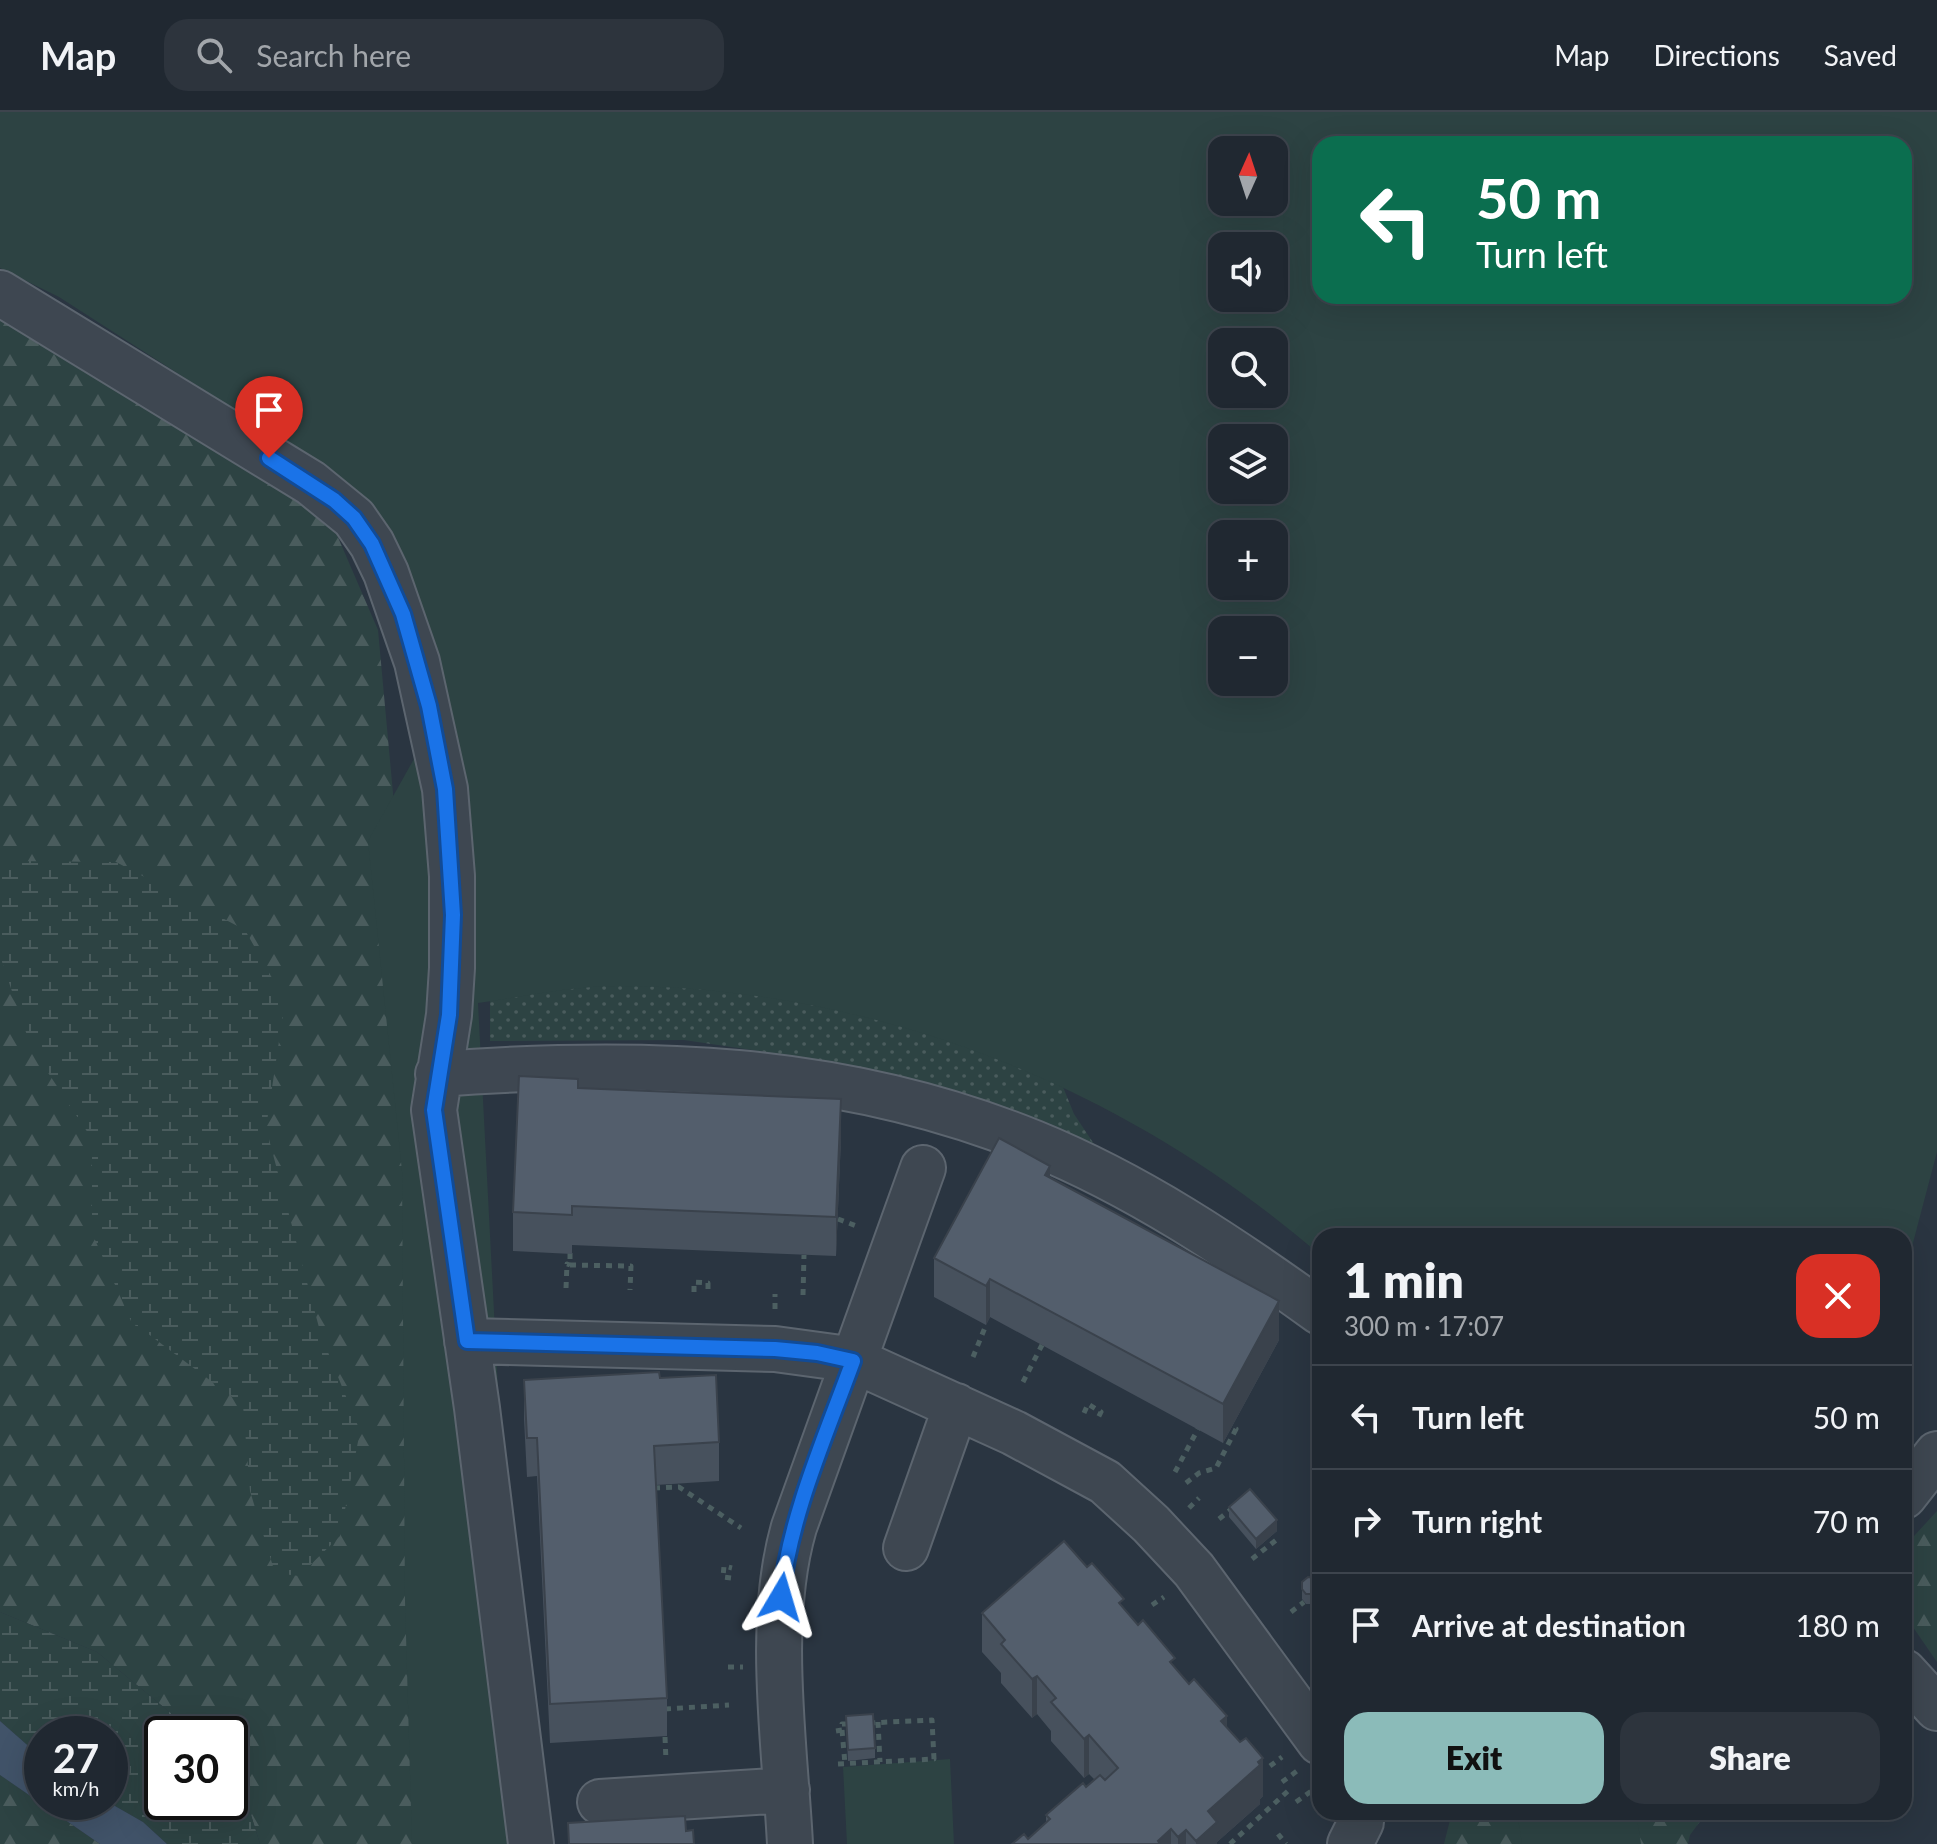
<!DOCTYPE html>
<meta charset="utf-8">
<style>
:root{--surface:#202831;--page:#2d343d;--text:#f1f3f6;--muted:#a2a6ab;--line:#3d444d;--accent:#8bbbb9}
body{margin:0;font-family:Lato,sans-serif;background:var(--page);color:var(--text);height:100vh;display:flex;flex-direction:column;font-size:30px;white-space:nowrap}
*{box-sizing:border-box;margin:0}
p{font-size:26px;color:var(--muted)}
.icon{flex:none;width:44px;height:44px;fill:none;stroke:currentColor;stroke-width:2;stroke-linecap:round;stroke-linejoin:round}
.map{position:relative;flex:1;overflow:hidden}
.drawer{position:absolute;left:1312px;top:1116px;width:600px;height:592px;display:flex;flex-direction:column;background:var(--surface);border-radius:24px;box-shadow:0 8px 32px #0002,0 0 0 2px var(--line)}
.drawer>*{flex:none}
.hud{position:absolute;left:1312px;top:24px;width:600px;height:168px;border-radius:24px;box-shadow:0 8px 32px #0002,0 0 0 2px var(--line);background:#0b6e4f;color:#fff;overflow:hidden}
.needle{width:52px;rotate:3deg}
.fabs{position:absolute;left:1208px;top:24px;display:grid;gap:16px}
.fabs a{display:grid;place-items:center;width:80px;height:80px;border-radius:16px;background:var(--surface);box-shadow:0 8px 32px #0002,0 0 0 2px var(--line);font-size:40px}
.speed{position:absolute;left:24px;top:1604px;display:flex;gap:16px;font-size:40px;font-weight:700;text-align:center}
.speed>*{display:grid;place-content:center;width:104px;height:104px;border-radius:50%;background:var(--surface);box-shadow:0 8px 32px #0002,0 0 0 2px var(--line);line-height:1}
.speed small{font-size:20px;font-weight:400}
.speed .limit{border:4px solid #111;border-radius:12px;background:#fff;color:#111}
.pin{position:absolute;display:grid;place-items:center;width:68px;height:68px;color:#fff;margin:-82px -34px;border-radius:50% 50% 50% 0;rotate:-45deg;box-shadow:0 0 8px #0007}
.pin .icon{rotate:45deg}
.me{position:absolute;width:88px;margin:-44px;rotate:7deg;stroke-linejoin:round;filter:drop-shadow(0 0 6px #0008)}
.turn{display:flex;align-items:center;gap:28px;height:168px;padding:0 32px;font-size:36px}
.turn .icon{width:104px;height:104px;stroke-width:2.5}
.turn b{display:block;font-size:56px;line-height:68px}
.round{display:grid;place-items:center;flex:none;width:84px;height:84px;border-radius:24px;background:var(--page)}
.overview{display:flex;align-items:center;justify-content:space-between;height:136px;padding:0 32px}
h1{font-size:48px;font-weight:800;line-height:60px}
.cta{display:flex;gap:16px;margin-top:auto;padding:16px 32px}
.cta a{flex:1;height:92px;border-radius:24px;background:var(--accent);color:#111;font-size:32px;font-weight:800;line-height:92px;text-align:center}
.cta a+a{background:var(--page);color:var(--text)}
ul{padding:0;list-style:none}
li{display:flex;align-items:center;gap:24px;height:104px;padding:0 32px;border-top:2px solid var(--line)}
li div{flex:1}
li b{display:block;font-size:30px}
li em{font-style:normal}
header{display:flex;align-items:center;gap:48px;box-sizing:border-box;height:112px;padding:0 40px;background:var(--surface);border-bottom:2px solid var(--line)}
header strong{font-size:38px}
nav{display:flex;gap:44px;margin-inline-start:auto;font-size:28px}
.search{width:560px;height:72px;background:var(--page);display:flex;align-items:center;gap:20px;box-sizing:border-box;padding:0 28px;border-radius:24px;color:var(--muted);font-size:30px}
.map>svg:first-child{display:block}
</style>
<header>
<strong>Map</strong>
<div class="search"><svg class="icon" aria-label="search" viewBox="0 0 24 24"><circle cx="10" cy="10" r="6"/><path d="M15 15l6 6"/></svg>Search here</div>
<nav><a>Map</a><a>Directions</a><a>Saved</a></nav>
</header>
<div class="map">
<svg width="1937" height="1732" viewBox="0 0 1937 1732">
<defs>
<pattern id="grass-dots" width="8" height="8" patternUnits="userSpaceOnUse" patternTransform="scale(2)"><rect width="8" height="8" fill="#2d4343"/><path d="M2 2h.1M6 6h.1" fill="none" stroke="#4a5c5d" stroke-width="1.8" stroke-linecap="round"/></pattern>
<pattern id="forest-firs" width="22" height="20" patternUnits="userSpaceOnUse" patternTransform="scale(2)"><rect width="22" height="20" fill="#2d4343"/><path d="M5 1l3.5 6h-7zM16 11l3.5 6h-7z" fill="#4a5c5d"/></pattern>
<pattern id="wetland-marsh" width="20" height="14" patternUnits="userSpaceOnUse" patternTransform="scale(2)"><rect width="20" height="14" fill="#2d4343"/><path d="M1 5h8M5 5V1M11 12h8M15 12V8" fill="none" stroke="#4a5c5d"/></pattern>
</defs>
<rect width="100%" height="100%" fill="#2a3541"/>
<path fill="url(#grass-dots)" d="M566,544L1063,975L1074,1002L1096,1035L1013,999L931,973L840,951L684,928L490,929V876Z"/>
<path fill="url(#forest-firs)" d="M0,204L307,394L337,423L378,518L414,910L508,1732H260L251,1703L230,1662V1622H196L97,1540L0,1500Z
M1937,1399V1550L1904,1502V1435Z
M0,1663L100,1732H0Z
M1452,1700H1707L1690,1723L1688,1732H1444Z"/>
<path fill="url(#wetland-marsh)" d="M5,749L116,750L245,818L285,889L266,1016L321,1223L360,1319L340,1424L299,1464L275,1461L250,1379L243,1293L131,1209L92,1121V1027L31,935L0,844V764Z
M0,1500L97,1540L196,1622H162V1690H230V1662L251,1703L260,1732H167L143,1710L108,1690H110V1622H42V1646L0,1609Z"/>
<path fill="#2d4343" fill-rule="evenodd" d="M0,0H1937V1040L1904,1165V1124H1320V1143C1126,975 875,874 616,874C572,874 523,885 478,891L516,1624L513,1732H412L405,1488L402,1059L368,729L443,595L393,469L342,367L59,185L0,156ZM1320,32H1904V184H1320ZM1222,38H1274V90H1222ZM1222,134H1274V186H1222ZM1222,230H1274V282H1222ZM1222,326H1274V378H1222ZM1222,422H1274V474H1222ZM1222,518H1274V570H1222Z
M950,1647L954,1732H847L843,1655Z
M1517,1700H1636L1641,1732H1522Z"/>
<path fill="#415369" d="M0,1609L42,1646V1690H108L143,1710L167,1732H100L0,1663Z"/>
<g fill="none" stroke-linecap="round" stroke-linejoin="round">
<defs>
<path id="minor" d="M0,181L311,371L354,406L372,432L386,461L417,550L445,677L452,764V856L449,903L434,998L477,1296L531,1732
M438,962C644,947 840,952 1034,1031C1137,1073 1230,1135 1320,1200
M467,1229L775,1237L841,1246L871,1256L1014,1321L1105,1370L1151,1412L1194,1458L1320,1630
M1904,1384L1937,1342
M906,1436L956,1294
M1904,1560L1937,1596
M600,1690L787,1678
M790,1732C785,1633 766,1511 794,1415L923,1056
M1350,1732L1361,1710V1700"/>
</defs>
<use href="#minor" stroke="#5c656f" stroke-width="48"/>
<path stroke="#4c5f61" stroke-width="5" stroke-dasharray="6 6" stroke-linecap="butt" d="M838,1107L859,1115
M570,1141V1153L631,1154L630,1178
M566,1176L567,1152L570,1153
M694,1180V1170L708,1171V1181
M803,1183L804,1143
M775,1197V1182
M973,1245L986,1213
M1023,1270L1042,1233
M1084,1301L1088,1292L1101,1300L1097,1308
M1175,1360L1198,1317
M1186,1371L1199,1361L1216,1356L1236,1317L1231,1315
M654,1376L679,1375L741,1416
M1189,1396L1199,1386
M1219,1407L1234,1395
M1252,1447L1280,1425
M731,1466L723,1465L724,1454L732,1456
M1152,1493L1164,1485
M1291,1500L1304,1490
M728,1555H743
M665,1597L729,1593
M878,1610L880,1650
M842,1618L845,1652
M836,1619L842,1618V1612H850
M665,1625L666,1649
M838,1652L934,1647L932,1608L868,1611
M1270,1654L1282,1645
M1282,1670L1297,1659
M1296,1690L1320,1673
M1278,1722L1286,1732
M1230,1732L1288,1679"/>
<use href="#minor" stroke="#3e4751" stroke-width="44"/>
</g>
<path fill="#47515d" d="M578,976L841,1026L836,1144L572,1133V1142L513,1139V1100Z
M1050,1066L1279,1228L1223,1331L990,1205L986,1213L934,1185V1146Z
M660,1266L719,1330V1369L656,1373L667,1586V1624L550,1631L537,1364L527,1365L524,1307V1268Z
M1229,1395L1277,1419L1256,1437L1229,1405Z
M1302,1470L1318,1488L1313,1492H1306L1302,1487Z
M1124,1497L1227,1615L1263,1684L1260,1687V1692L1217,1730V1732H1012L1028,1727L1046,1710V1703L1095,1668L1089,1662L1084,1666L1051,1629V1619L1037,1602L1032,1606L1001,1571V1561L982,1540V1501Z
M846,1604L875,1636V1646L848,1649Z"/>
<path fill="#3a424c" d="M841,987V1026L836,1144V1105Z
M1050,1054V1092L1045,1063Z
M990,1167V1205L986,1213V1174Z
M1279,1189V1228L1223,1331V1292Z
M1277,1408V1419L1256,1437V1427Z
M1318,1478V1488L1313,1492V1482Z
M1037,1564V1602L1032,1606V1567Z
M1227,1604V1643L1221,1609Z
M1089,1623V1662L1084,1666V1627Z
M1263,1646V1684L1260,1687V1692L1217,1730V1732H1196V1729L1208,1699Z
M1171,1717V1732H1158V1729Z
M1186,1718V1732H1178V1725Z"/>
<path fill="#535e6c" stroke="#3a424c" stroke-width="2" d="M519,964L578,967V976L841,987L836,1105L572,1094V1103L513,1100Z
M999,1026L1050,1054L1045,1063L1279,1189L1223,1292L990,1167L986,1174L934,1146Z
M659,1260L660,1266L716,1263L719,1330L654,1334L667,1586L550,1592L537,1326H527L524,1268Z
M1250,1377L1277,1408L1256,1427L1229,1395Z
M1064,1429L1087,1455L1092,1451L1124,1487L1119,1491L1138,1513L1143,1508L1175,1546L1170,1550L1189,1572L1194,1567L1227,1604L1221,1609L1240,1630L1246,1626L1263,1646L1258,1650L1260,1653L1208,1699L1217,1710L1196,1729L1186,1718L1178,1725L1171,1717L1158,1729L1160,1732H1012L1024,1722L1028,1727L1050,1707L1046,1703L1083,1671L1086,1675L1100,1663L1105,1668L1118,1656L1089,1623L1084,1627L1051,1590L1056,1586L1037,1564L1032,1567L1001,1532L1005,1528L982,1501Z
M1308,1465L1315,1466L1318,1478L1313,1482H1306L1302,1477V1470Z
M873,1602L875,1636L848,1638L846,1604Z
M685,1704L686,1719L693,1718L694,1732H569L568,1711Z"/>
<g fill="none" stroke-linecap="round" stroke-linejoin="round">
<defs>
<path id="route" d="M269,346L334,388L354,406L372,432L403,502L429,594L445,677L453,803L449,903L434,998L467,1229L775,1237L817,1241L853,1249C825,1326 790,1403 781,1485"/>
</defs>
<use href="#route" stroke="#114b97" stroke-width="20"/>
<use href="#route" stroke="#1a73e8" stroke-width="14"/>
</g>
</svg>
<div class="fabs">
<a><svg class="needle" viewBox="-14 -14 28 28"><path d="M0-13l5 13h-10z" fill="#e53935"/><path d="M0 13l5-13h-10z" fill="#a2a6ab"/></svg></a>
<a><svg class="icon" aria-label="sound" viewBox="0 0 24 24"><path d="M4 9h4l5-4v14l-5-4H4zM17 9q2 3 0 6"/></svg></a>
<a><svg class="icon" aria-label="search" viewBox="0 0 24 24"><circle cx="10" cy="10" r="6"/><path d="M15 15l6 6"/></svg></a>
<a><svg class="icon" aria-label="layers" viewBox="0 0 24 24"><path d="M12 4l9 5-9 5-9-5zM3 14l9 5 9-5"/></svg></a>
<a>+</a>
<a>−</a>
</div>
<div class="speed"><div>27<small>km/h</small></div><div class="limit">30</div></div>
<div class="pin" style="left:269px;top:346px;background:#d93025"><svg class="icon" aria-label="arrive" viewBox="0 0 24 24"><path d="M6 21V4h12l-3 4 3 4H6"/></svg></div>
<svg class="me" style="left:781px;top:1485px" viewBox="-20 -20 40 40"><path d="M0-17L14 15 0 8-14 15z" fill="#1a73e8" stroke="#fff" stroke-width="4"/></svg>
<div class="hud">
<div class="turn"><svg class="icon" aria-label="left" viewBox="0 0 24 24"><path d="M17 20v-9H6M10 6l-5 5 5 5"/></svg><div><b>50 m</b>Turn left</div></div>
</div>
<section class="drawer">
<div class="overview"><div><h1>1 min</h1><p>300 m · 17:07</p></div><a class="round" style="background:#d93025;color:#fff"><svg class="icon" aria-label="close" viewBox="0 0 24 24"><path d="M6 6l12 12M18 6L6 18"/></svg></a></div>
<ul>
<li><svg class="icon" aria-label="left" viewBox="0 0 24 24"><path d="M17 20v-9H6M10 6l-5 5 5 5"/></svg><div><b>Turn left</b></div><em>50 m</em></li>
<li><svg class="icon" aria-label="right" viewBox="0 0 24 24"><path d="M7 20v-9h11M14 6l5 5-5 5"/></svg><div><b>Turn right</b></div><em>70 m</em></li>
<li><svg class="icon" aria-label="arrive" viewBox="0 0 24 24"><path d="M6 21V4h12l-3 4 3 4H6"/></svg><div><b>Arrive at destination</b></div><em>180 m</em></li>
</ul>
<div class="cta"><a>Exit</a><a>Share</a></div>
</section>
</div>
